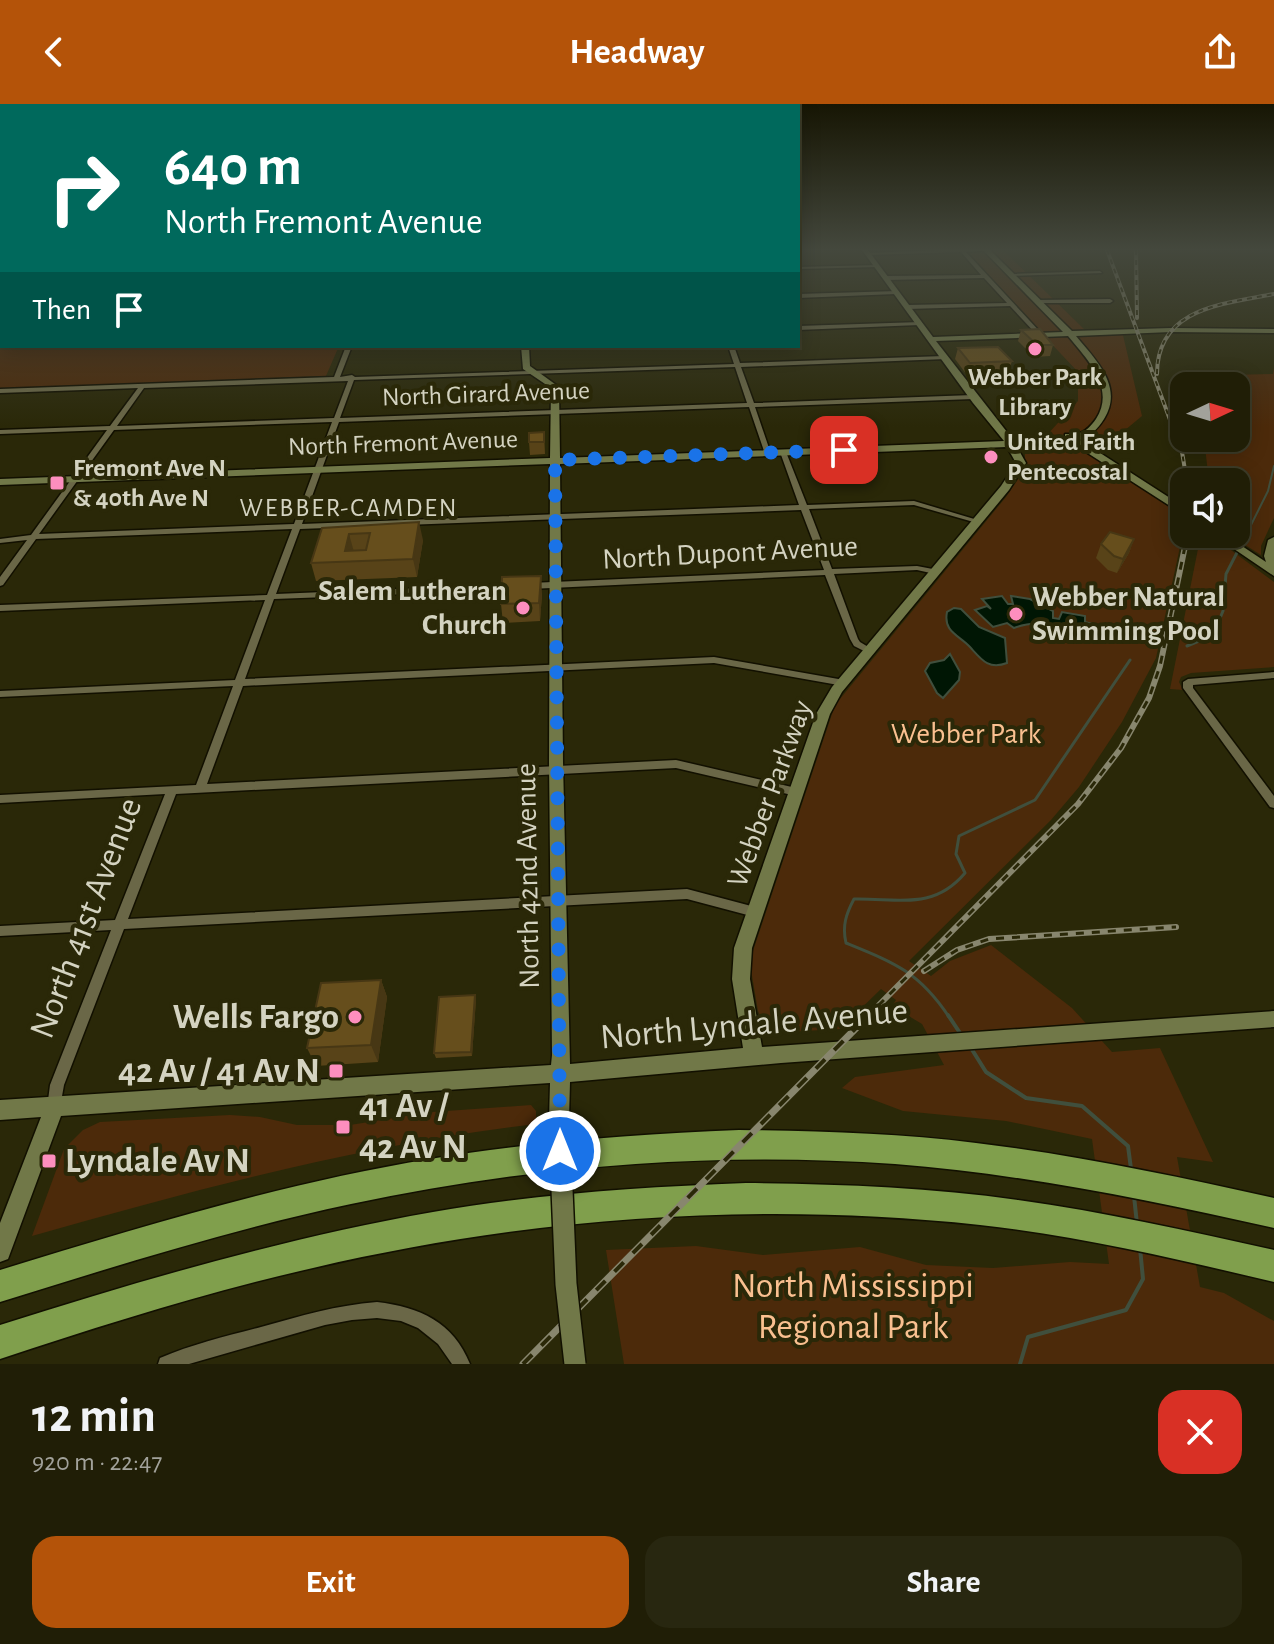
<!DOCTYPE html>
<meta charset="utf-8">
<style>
:root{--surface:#201e06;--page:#282710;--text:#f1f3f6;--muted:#a2a29b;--line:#3d3c28;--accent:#b45309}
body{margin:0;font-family:"Alegreya Sans",sans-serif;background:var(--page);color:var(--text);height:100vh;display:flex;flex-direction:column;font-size:30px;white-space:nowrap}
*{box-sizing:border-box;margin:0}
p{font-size:26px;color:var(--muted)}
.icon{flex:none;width:44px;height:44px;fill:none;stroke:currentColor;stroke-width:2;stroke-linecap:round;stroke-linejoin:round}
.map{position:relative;height:1260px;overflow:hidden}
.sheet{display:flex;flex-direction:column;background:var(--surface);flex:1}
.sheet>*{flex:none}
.top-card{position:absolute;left:0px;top:0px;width:800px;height:244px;box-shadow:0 4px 20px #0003,0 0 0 2px var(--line);background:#00695c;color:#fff;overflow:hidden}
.needle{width:52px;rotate:86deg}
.tools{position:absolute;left:1170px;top:268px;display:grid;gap:16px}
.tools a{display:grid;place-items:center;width:80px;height:80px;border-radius:16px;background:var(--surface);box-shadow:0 4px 20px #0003,0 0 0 2px var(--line);font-size:40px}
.pin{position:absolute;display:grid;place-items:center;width:68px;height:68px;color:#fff;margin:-34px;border-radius:16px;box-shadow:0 4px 12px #0006}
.me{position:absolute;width:88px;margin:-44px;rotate:0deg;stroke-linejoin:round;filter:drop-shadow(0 0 6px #0008)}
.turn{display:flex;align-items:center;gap:28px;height:168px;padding:0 32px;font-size:36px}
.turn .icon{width:104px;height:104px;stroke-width:2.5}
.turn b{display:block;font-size:56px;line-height:68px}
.then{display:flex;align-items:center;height:76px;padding:0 32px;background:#0003;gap:16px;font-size:30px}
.round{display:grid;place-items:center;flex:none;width:84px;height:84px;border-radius:24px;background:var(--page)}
.headline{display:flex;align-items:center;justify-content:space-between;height:136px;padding:0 32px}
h1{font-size:48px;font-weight:700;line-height:60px}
.cta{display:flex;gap:16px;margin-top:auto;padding:16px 32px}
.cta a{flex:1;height:92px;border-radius:24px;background:var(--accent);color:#fff;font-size:32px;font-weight:700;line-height:92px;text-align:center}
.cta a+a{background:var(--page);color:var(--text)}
header{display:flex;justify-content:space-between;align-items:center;height:104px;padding:0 32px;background:var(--accent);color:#fff;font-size:36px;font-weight:700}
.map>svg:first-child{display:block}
</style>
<header><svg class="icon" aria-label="back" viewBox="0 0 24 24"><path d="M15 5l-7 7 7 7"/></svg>Headway<svg class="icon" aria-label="share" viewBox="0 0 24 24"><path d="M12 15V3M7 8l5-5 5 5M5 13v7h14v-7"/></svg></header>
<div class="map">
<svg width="1274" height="1260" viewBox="0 0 1274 1260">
<rect width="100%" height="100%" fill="#2a2808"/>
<path fill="#4c2a0a" d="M0,146L2,242H339L326,272L0,285Z
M963,146H1003L1087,228L1122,227L1142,312L1095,351L1180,410L1183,429L1156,554L1122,618L1079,683L1051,716L909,857L931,872L950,857L991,841L1072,904L1112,948L1160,944L1213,1058L1177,1053L1200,1183L1224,1189L1274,1217V1260H624L606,1146L696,1142L763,1151L860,1143L926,1161L993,1164L1070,1158L1109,1160L1092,1035L1006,1017L903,1007L842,984L855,973L944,961L922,920L892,902L896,896L881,885L840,925L768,929L758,907L751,866L753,847L835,601L1006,393L1025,365V346L1056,344L1046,332L1078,297V268Z
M1274,264V414L1261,442V451L1228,430H1236V378H1209L1204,334H1236V282H1186L1182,272L1273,270Z
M1201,430L1212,432L1274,478V563L1191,569L1181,573L1179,578L1183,586L1170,585Z
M531,1001L536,1007V1020C364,1040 198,1085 32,1132L64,1045L83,1026L100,1018L230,1011L260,1013L297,1021H350L432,1008Z"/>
<path fill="#001604" stroke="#404f3d" stroke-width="2" d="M1002,492L1008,500H1013L1011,492L1030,495L1053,507V514L1059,515L1062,508L1085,512V518L1096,521L1095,527C1075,534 1050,510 1014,524L1007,519L993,523L975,506L987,502L991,505L982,495Z
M954,504L961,505L979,523L1005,534L1007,559C988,566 981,555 970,543C959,531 943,528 947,508Z
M950,550L960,568L959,576L943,594L937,589L925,567L930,559L944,556Z"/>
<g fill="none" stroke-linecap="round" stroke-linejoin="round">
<path stroke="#404f3d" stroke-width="2" d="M1244,435L1268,387L1274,362"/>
<path stroke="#404f3d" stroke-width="3" d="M1187,542L1213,531L1223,507L1226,470L1245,433
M949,913C919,868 895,859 846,839C842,822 846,810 854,795C898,794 933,807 965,769L956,750L959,732L1035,696L1130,556"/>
<path stroke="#404f3d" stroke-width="4" d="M948,911L962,932
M971,944L986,968L1026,994L1082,1002L1128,1042L1131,1065
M1134,1092L1137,1120
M1020,1260L1028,1233L1126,1206L1143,1175L1140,1144"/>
<defs>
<path id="street" d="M941,146H991L966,148L1042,230V232H1038L1010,202L907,205L904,203L907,201L1007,199L984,174L886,176L883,174L886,172L981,171L961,148L867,151L865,150L867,149Z
M879,161L877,163L798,165V163Z
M1100,167L1102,169L1010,172L1008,171L1010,170Z
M898,187L896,190L798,194V190Z
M1038,196L1110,195L1113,197L1110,199H1036L1035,198Z
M921,218V220L919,221L798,226V222Z
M346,242H352L340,273L352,271L355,273L734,260L728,242H734L740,259L944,252L946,253V255L741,263L754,299L973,291L976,293L973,295L755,303L770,347L767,349L764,347L749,303L339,318L302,420L799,401L780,348L783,346L786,348L807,401L914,397L981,417L977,419L914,401L809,405L832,465L917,462L938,466L939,468L935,470L917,466L834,470L858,535L860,538L875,547L870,550L854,542L850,535L825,471L530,485L526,482L530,479L824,466L801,406L300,425L276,490L514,480L518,483L514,486L274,495L245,575L714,553L844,576L849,579L844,582L714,559L243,582L207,680L676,656L796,684L800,685L801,688L800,691L796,692L676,664L176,690L128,815L687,785L755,803L759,804L761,808L759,812L755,813L687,795L124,825L64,981L59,1009L54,1011L49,1009L47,1004L50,981L111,826L0,832V822L115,816L165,690L0,699V691L196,681L233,582L0,593V587L235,576L265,496L0,507V501L267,491L292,425L36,435L3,481L0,482V473L27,436L0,439V435L31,431L107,326L0,330V326L110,322L138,284L0,289V285L334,273ZM735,263L747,299L340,314L354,276ZM348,277L334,314L117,322L144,284ZM332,318L294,420L39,430L114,326Z
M1274,568V574L1193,581V584L1274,692V704L1270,703L1183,584V578L1188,575Z
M377,1198C420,1203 453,1218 470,1260H452L438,1240L418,1224L401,1217L377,1214L352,1216L325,1221L189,1260H158L160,1254C193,1240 227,1232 261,1223C300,1212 337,1201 377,1198Z"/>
<path id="secondary" d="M862,146H868L933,233L1063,228L983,146H990L1072,227L1171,224L1274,225V229L1171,228L1076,232C1096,256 1124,283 1104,315C1098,325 1091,331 1080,336L1184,403V411L1072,339L1017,343L1026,359L1009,386L842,588L830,610L752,844L750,875L762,943L1274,907V923L781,959L570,978L569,1015L566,1022L559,1025L552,1022L549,1015L550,979L61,1012L8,1155L0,1158V1119L41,1013L0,1016V996L551,961L552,951L549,658L550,360L0,381V375L550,354L551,284L523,265L521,242H529L530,262L559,283L560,354L1004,337L973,299ZM1068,232C1087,255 1116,284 1096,315C1085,330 1080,330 1065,330V334L1014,337L936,237ZM1007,343L1016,359L1001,382L832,583L816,610L734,844L732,875L743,944L570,960L563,658L560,360Z
M1212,430H1224L1266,458L1264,452L1268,436L1274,433V472Z"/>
<path id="highway" d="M739,1026C818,1027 897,1029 976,1039C1076,1051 1175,1072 1274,1094V1124C1149,1096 1023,1070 895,1060C713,1047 530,1062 351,1100C232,1125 116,1162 0,1198V1166C141,1123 284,1079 430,1055C533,1038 635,1030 739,1026Z
M746,1079C837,1080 928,1083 1018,1096C1104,1108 1189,1127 1274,1146V1178C1177,1155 1079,1132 980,1121C757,1097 531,1113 313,1164C207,1188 103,1221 0,1255V1221C142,1176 285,1134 433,1108C536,1090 641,1083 746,1079Z"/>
</defs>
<use href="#street" stroke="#121000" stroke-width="3"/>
<use href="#secondary" stroke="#121000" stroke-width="3"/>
<use href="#highway" stroke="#121000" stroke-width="3"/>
<use href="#street" fill="#6a6747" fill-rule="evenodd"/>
<use href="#secondary" fill="#717848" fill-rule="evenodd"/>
<use href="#highway" fill="#809f4c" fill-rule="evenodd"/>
<defs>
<path id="rail-far2" d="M1107,146L1182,348L1187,378
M1136,146L1137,214
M1157,270C1157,204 1222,200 1274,190
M1187,435L1188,430"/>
<path id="rail-far1" d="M924,867L957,846L989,835L1176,823
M867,913L1078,700L1121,644L1149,594L1160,562L1187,433"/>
<path id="rail" d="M523,1260L869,911"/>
</defs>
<use href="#rail-far2" stroke="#88866e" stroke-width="4"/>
<use href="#rail-far1" stroke="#88866e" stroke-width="6"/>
<use href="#rail" stroke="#88866e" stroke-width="7"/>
<use href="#rail-far2" stroke="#2a2808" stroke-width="2" stroke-dasharray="5" stroke-linecap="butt"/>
<use href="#rail-far1" stroke="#2a2808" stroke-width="3" stroke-dasharray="8" stroke-linecap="butt"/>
<use href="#rail" stroke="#2a2808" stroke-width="4" stroke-dasharray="13" stroke-linecap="butt"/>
<defs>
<path id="secondary-bridge" d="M559,1015L566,1180L575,1260"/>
</defs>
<use href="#secondary-bridge" stroke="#121000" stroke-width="24" stroke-linecap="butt"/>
<use href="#secondary-bridge" stroke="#717848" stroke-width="21"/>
</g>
<path fill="#584318" d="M1021,226L1053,241L1050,252L1034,253L1018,237Z
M958,244L1012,257L1008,269L967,271L955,255Z
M544,328L545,350L530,351L529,338Z
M322,424L423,436L417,473L316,477L311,459Z
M1134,435L1129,449L1117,469L1108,466L1096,454L1101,440Z
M542,490L540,517L503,519L501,500Z
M381,876L387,893L378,958L316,962L307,944Z
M475,891L476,895L472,952L436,954L434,949Z"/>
<path fill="#473714" d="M419,418L423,436L417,473L413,455Z
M349,430L354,448L345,447Z
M1134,435L1129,449L1117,469L1123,455Z
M541,472L542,490L540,517L539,499Z
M381,876L387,893L378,958L371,941Z
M475,891L476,895L472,952L471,948Z"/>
<path fill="#664e1c" stroke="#473714" stroke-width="2" fill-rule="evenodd" d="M1040,225L1053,241H1037L1021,226Z
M998,243L1012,257L970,259L958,244Z
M544,328V338H529V329Z
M419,418L413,455L311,459L322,424ZM370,429L366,446L345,447L349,430Z
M1110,428L1134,435L1123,455L1114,452L1101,440Z
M541,472L539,499L501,500L502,473Z
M381,876L371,941L307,944L321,879Z
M475,891L471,948L434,949L439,893Z"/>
<linearGradient id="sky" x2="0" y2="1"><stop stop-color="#171604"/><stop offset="0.45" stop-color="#44483d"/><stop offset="1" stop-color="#44483d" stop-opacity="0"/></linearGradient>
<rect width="1274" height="323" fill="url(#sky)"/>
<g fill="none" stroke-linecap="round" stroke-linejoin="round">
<path stroke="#1a73e8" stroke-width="14" stroke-dasharray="0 25.2" d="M560,1047L555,356L844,346"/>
</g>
<g fill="#fd8ebe" stroke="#2a2808" stroke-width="3">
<circle cx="1035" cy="245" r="8"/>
<circle cx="991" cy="353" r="8"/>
<rect x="49" y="371" width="16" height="16" rx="4"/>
<circle cx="523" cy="504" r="8"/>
<circle cx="1016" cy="510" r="8"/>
<circle cx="355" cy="913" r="8"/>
<rect x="328" y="959" width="16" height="16" rx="4"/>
<rect x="335" y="1015" width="16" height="16" rx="4"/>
<rect x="41" y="1049" width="16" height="16" rx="4"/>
</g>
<g text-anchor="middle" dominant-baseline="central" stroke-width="8" stroke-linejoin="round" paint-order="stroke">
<g font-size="26" font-weight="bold" fill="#d4d3c1" stroke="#2a2808" text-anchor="start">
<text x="1035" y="273" text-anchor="middle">Webber Park<tspan x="1035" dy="30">Library</tspan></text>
<text x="1007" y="338">United Faith<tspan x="1007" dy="30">Pentecostal</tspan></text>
<text x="73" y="364">Fremont Ave N<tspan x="73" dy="30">&amp; 40th Ave N</tspan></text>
</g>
<g font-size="26" fill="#d4d3c1" stroke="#2a2808">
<text transform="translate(486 290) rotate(-2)">North Girard Avenue</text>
<text transform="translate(403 339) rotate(-2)">North Fremont Avenue</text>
</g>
<g font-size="26" letter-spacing="2" fill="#d4d3c1" stroke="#2a2808">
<text x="349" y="404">WEBBER-CAMDEN</text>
</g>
<g font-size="30" fill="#d4d3c1" stroke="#2a2808">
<text transform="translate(730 449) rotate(-3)">North Dupont Avenue</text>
<text transform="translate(770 690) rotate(-70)">Webber Parkway</text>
<text transform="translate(528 772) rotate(-91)">North 42nd Avenue</text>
</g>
<g font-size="30" font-weight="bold" fill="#d4d3c1" stroke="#2a2808" text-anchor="end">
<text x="507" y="487">Salem Lutheran<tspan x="507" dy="34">Church</tspan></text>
<text x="1032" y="493" text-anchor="start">Webber Natural<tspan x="1032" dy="34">Swimming Pool</tspan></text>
</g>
<g font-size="30" fill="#fac090" stroke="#2a2808">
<text x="966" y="630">Webber Park</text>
</g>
<g font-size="36" fill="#d4d3c1" stroke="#2a2808">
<text transform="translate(86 814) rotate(-69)">North 41st Avenue</text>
<text transform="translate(754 920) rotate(-5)">North Lyndale Avenue</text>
</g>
<g font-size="36" font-weight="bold" fill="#d4d3c1" stroke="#2a2808" text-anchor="end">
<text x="339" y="913">Wells Fargo</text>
<text x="320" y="967">42 Av / 41 Av N</text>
<text x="359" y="1002" text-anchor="start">41 Av /<tspan x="359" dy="41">42 Av N</tspan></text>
<text x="65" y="1057" text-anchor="start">Lyndale Av N</text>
</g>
<g font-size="36" fill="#fac090" stroke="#2a2808">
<text x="853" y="1182">North Mississippi<tspan x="853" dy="41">Regional Park</tspan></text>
</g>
</g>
</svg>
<div class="tools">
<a><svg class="needle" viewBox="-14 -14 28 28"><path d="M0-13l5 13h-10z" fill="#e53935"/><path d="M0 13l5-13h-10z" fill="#a2a29b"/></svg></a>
<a><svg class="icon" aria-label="sound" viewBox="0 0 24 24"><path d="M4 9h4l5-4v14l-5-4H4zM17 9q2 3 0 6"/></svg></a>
</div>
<div class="pin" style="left:844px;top:346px;background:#d93025"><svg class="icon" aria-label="arrive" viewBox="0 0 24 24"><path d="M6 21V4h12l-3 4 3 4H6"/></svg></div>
<svg class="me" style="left:560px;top:1047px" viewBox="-20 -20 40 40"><circle r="17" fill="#1a73e8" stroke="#fff" stroke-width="3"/><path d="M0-11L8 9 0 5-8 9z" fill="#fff"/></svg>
<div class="top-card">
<div class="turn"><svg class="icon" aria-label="right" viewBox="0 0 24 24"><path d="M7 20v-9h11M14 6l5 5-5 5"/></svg><div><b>640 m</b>North Fremont Avenue</div></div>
<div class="then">Then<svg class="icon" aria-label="arrive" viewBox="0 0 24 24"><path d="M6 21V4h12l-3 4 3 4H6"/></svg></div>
</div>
</div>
<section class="sheet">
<div class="headline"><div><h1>12 min</h1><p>920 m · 22:47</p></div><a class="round" style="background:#d93025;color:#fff"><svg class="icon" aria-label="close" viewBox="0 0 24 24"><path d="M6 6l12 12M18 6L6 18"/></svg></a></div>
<div class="cta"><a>Exit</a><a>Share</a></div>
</section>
